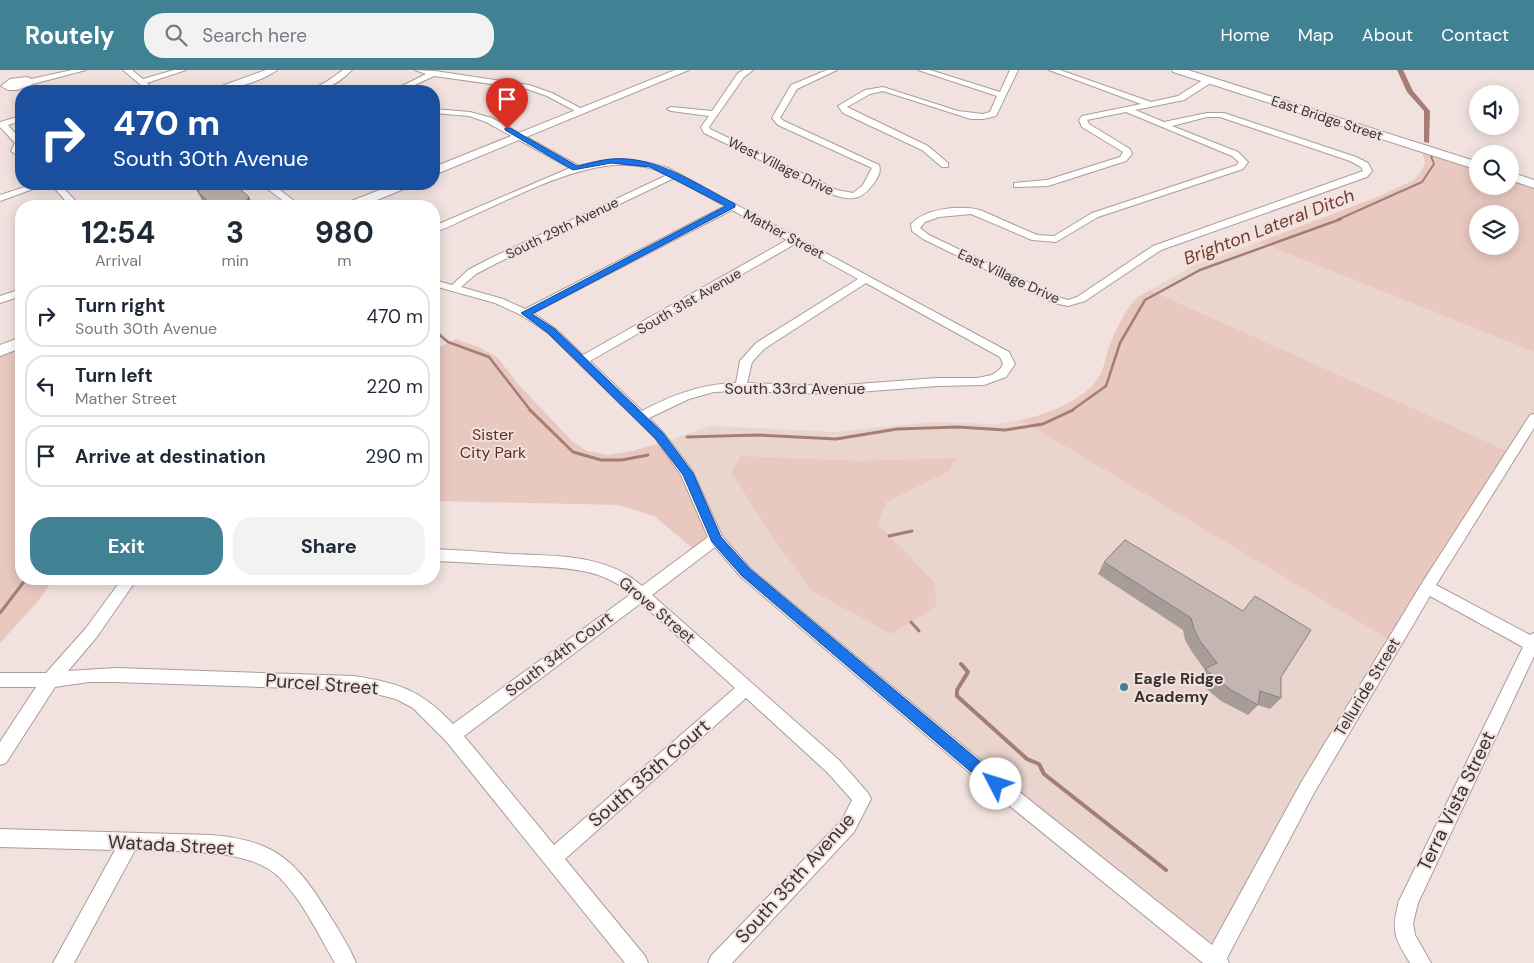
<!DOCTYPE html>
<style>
:root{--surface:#fff;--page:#f2f2f3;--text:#1f2937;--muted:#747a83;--line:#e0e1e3;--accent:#408194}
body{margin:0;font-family:"DM Sans",sans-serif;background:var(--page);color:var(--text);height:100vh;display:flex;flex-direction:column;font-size:19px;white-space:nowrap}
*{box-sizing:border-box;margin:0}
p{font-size:16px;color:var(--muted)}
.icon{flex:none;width:28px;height:28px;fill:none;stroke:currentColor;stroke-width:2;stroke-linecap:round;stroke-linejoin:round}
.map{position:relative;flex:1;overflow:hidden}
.drawer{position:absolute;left:15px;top:130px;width:425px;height:385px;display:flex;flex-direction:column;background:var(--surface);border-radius:20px;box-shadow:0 2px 12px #0003}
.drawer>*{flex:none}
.guide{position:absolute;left:15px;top:15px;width:425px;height:105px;border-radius:20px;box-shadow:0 2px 12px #0003;background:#1a4fa0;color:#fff;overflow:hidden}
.tools{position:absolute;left:1469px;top:15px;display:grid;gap:10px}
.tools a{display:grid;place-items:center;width:50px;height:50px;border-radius:50%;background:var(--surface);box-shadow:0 2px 12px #0003;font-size:25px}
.pin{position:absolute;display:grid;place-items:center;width:42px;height:42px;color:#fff;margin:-51px -21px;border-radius:50% 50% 50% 0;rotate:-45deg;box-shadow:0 0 5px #0007}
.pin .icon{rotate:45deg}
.me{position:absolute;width:55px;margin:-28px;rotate:310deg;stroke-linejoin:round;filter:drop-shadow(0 0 4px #0008)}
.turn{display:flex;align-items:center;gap:18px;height:105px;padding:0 15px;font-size:22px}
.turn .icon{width:65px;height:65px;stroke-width:2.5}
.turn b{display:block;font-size:35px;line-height:42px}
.eta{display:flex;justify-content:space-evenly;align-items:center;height:85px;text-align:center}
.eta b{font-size:30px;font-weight:700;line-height:35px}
.button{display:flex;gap:10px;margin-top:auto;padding:10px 15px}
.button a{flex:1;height:58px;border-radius:20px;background:var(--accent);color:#fff;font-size:20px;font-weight:700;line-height:58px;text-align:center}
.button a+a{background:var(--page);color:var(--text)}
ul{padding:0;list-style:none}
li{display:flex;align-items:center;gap:15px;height:62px;margin:0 10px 8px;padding:0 5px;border:2px solid var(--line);border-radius:20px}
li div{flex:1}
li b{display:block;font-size:19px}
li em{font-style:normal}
header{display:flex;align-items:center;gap:30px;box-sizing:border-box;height:70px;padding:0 25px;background:var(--accent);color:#fff}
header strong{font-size:24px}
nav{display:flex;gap:28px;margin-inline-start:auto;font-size:18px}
.search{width:350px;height:45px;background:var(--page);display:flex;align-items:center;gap:12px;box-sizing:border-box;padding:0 18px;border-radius:20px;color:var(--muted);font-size:19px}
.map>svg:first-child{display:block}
</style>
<header>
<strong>Routely</strong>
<div class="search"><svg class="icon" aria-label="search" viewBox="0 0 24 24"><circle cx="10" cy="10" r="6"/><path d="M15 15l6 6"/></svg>Search here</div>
<nav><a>Home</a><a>Map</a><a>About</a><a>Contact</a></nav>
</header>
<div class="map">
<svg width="1534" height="893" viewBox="0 0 1534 893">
<rect width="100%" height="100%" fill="#f1e2df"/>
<path fill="#ead4ce" d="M1259,172L1534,282V348L1512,383L1150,220L1192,196Z
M1021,350L1394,573L1215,890L996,714L716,469L664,372L710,356L834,362L930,352L995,354Z"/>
<path fill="#e9c8c0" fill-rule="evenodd" d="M1417,76L1477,96L1478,116H1510V106L1534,114V282L1259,172L1380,126L1414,110L1421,102L1425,93L1423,84ZM1478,144H1510V176H1478Z
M1150,220L1512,383L1394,573L1021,350C1045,345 1085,330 1098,308C1103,301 1105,291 1107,283C1112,268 1123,243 1134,231C1138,226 1145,223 1150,220Z
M456,269L481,278L498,288L518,314L573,372L587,381L608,385L632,381L664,372L716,469L697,482L654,446L618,435L434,431V280Z
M21,272V509H53L40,529L0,573V281Z
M741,386L860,391L957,388L949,401L886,432L878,454L935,513L936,536L892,564L812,521L774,469L731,402Z"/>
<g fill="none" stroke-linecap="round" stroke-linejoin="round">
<path stroke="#a47e74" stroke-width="2" d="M1337,150L1422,112L1434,94L1431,86"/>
<path stroke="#a47e74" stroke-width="2.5" d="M434,260L448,272L489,287L531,341
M1071,341L1106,316L1120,273L1145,230L1200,200L1341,149"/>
<path stroke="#a47e74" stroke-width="3" d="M530,340L573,382L601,390H622L648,385
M687,367L757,365L836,369L897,359L958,357L1005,360L1043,354L1073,340
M889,466L912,461
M0,543L26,509
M911,552L919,561"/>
<path stroke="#a47e74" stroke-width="4" d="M961,594L968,602L957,620V626L1027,689L1039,694L1044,704L1166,800"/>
<path fill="#a47e74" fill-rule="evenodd" d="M1397,0H1403L1413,21L1430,41L1429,73L1424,72V41L1407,22Z"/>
<defs>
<path id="minor" d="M72,0H86L33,14L17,20H8L1,16L10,9L27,7L31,9Z
M123,0H132L143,9L174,0H186L147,13L156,21H148Z
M266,0H277C263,11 226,22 208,21Z
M343,0H352C341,11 325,22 309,21L326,12Z
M415,0L435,1L529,15L552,23L586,41L579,43L547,26L527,19L434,6L402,21H392L426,4Z
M744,0H753L744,7L709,57L710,59L837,120L853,123L863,115L872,98L778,55L772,48L791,15L827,0H837L797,19L780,48L784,51L879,95C881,101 879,105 876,110C863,130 853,132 831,124L704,63L701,57L709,46L671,41L667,39L671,37L712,41L738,3Z
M918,0H930L1000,22L1010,0H1018L996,46L983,49H971L883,21L870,24L847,37L928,76L948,93V97H942L922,80L843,43L838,36L865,20L883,17L958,41L983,44L990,42L997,26Z
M1049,0H1060L1151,32L1178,26L1206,8H1212V12L1184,30L1135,40L1164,52L1207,43H1224L1356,87L1368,93L1372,101L1367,107L1161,180L1085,231L1068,236L1054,233L923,169L912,161L911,154C926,138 960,135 980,140L1037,165L1054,166L1092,143L1237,95L1239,92L1232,86L1126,42L1087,50L1089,54L1130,79L1132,84L1126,91L1048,116L1014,117V113L1047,110L1120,87L1123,82L1082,57L1079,50L1082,46L1141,34ZM1207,47H1220L1350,91L1361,97L1363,101L1153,176L1077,227L1068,230L1061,228L929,165L920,158L925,152L939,147L971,144L1032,170L1056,172L1098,147L1243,99L1248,92L1238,82L1172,56Z
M434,39L470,42L492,48L579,96C610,87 637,88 668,98L1009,282L1015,294L1006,307L984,315L937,316L831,324L739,321L714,322L689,329L649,348L663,362L692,400L722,466L751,499L1002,708L1212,875L1302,711L1422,513L1530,345L1534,344V358L1436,515L1530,565L1534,563V586L1418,833L1413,853L1415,865L1431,893H1410C1394,867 1391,861 1399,831L1523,577L1430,526L1314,723L1227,888L1229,893H1203L990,720L741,507L715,477L652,525L839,690L868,723L871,729L854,762L732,893H708L711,886L842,750L852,730L827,702L746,628L565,789L645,886L648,893H625L446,671L413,638L396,629L372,623L354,620L116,612H89L55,617L6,693L0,695V672L36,617H0V603H46L86,558L122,509H137L96,568L68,601L116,598L354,606C399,613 421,620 453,654L631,524C600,495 554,498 515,495C488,494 461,492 434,491V479C459,480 485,482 511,484C555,486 607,484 642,516L708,467L681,405L655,368L548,263L521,245L495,233L434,216V210L452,215L468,200L489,189L667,105C609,73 524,124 469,147C458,152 446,159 434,162V156L570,98L486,52L469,46L434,43ZM674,108L725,136L525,239L503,229L461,217L476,204L497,193ZM732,140L787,170L583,285L556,259L533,243ZM795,174L858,209L756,273L740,291L736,313C701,314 672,325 642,341L590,291ZM866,213L1000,287L1003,294L1000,299L992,305L977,308H937L831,316L747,313L752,292L764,279ZM641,533L735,618L554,775L464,666Z
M21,46V51L8,55L21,70V77L18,83L15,84L11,81L15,73L0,57V52Z
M34,114H47L0,131V125Z
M51,114H60L80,136H70Z
M261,114H272L301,136H290Z
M21,219V226L0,233V226Z
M0,759L211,765C274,770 296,790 328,843C338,859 349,876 356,893H335C318,864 303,831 279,807C249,777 175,782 135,780L74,893H53L115,780L0,777Z"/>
<path id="major" d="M675,0H689L434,105V97Z
M1172,0H1188L1478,92V100L1173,2Z
M1510,102L1534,110V118L1510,110Z
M395,114H411L409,117L362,136H345L346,133Z
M21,267V278L0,286V275Z"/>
</defs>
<use href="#minor" stroke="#aa9d9a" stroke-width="2"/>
<use href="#major" stroke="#aa9d9a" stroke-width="2"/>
<use href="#minor" fill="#fff" fill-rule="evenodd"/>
<use href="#major" fill="#fff" fill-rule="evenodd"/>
</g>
<path fill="#a89c99" d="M197,121L249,127L253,136H205Z
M1125,470L1281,607V628L1270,639L1258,635L1248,645L1221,631L1196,610L1205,600L1192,582L1185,570L1183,560L1098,504L1104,492Z"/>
<path fill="#887f7d" d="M249,127L253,136H242Z"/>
<path fill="#c3b5b2" stroke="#887f7d" d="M217,114H234L249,127L242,136H213L197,121Z
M1125,470L1243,541L1255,526L1311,560L1281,607V628L1260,621L1258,635L1231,620L1205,599L1217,593L1200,571L1194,559L1191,548L1104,492Z"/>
<path fill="#1a73e8" stroke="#114b97" d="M505,58H510L577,96C588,94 599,90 611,89C656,85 696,114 735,134V137L532,244L555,259L663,363L693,403L721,467L750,499L1001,709L1003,714L1001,719L996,721L991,719L742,506L712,472L683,405L655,368L548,263L521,243L726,136L650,97L611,93L573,100L505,60Z"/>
<circle fill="#408194" stroke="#f1e2df" stroke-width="2" cx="1124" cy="617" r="5"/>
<g text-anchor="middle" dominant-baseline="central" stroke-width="4" stroke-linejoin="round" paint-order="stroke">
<g font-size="14" fill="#383231" stroke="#f1e2df">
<text transform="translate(1327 48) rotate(18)">East Bridge Street</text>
<text transform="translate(781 96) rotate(26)">West Village Drive</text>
<text transform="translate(562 158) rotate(-26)">South 29th Avenue</text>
<text transform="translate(784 164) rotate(28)">Mather Street</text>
<text transform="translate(1009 206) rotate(25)">East Village Drive</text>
<text transform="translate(689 231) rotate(-30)">South 31st Avenue</text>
</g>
<g font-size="16" fill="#383231" stroke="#f1e2df">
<text x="795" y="318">South 33rd Avenue</text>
<text transform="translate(657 540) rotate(40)">Grove Street</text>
<text transform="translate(559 584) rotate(-37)">South 34th Court</text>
<text transform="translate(1367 617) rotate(-59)">Telluride Street</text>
</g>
<g font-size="16" fill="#612c1f" stroke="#f1e2df">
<text x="493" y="364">Sister<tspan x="493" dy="18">City Park</tspan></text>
</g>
<g font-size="16" font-weight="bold" fill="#383231" stroke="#f1e2df" text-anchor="start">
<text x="1134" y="608">Eagle Ridge<tspan x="1134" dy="18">Academy</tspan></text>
</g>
<g font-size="18" font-style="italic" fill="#733c2f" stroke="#f1e2df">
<text transform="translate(1269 157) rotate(-21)">Brighton Lateral Ditch</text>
</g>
<g font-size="19" fill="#383231" stroke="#f1e2df">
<text transform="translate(322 614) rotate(4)">Purcel Street</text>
<text transform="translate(649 703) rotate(-41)">South 35th Court</text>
<text transform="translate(1456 731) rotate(-64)">Terra Vista Street</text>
<text transform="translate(171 775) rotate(3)">Watada Street</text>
<text transform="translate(795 808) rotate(-48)">South 35th Avenue</text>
</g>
</g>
</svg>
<div class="tools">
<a><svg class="icon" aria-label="sound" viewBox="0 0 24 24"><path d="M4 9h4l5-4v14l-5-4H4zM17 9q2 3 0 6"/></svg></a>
<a><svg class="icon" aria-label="search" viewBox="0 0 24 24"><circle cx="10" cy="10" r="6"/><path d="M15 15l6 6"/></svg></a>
<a><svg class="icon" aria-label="layers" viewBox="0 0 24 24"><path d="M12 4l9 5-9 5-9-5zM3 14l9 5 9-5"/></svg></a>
</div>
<div class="pin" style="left:507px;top:59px;background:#d93025"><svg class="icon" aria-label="arrive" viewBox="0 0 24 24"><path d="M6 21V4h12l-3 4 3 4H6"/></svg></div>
<svg class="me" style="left:996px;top:714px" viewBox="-20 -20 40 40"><circle r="19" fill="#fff"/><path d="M0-13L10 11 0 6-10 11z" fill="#1a73e8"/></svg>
<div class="guide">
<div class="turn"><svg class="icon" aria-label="right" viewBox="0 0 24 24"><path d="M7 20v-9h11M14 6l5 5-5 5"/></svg><div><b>470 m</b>South 30th Avenue</div></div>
</div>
<section class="drawer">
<div class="eta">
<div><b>12:54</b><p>Arrival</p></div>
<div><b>3</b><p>min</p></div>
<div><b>980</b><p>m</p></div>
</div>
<ul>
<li><svg class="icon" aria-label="right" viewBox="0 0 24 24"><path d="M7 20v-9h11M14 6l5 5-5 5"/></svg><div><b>Turn right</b><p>South 30th Avenue</p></div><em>470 m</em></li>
<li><svg class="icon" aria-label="left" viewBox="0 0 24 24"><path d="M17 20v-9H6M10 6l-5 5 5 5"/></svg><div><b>Turn left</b><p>Mather Street</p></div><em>220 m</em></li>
<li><svg class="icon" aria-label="arrive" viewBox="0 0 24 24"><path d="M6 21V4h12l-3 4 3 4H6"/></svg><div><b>Arrive at destination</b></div><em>290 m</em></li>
</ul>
<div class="button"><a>Exit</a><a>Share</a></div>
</section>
</div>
